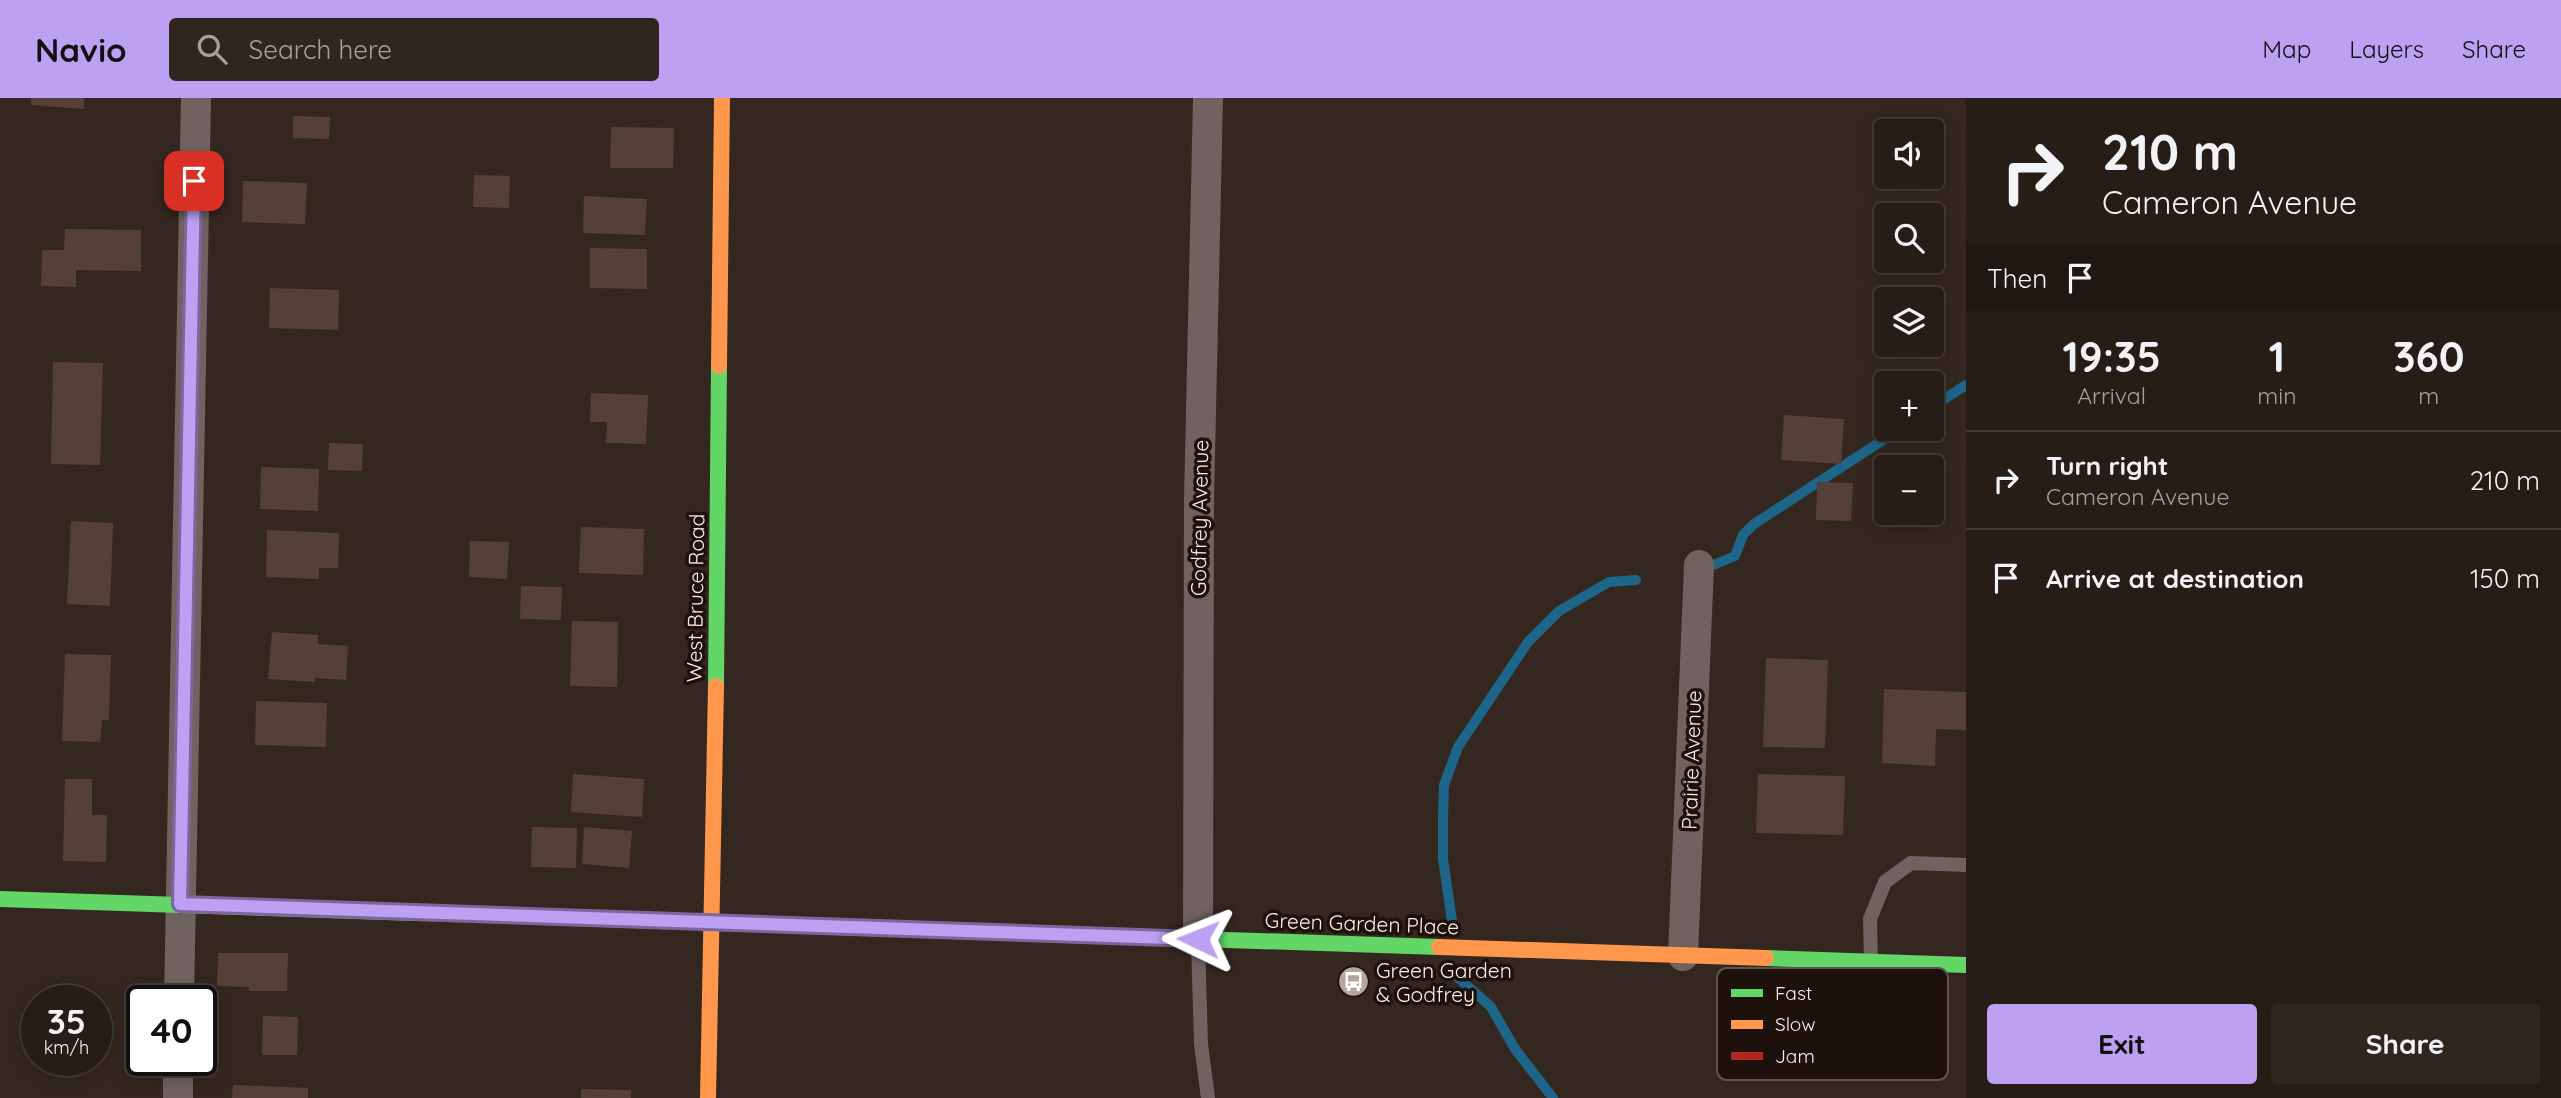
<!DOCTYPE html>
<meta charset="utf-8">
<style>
:root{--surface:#271d17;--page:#2f2620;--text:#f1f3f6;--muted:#a4a2a1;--line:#433b36;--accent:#bca0f2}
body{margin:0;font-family:Quicksand,sans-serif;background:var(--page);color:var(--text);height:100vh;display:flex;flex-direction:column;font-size:26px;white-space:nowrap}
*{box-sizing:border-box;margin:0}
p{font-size:23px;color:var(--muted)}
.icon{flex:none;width:38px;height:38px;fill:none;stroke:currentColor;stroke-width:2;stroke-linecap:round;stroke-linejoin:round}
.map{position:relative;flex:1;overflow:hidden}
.drawer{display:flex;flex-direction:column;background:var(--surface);width:595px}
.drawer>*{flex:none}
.top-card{background:#271d17;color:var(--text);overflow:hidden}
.controls{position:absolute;left:1874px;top:21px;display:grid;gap:14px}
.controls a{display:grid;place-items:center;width:70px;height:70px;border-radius:7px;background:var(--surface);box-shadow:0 4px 18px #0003,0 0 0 2px var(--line);font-size:35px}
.speed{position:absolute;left:21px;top:887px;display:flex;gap:14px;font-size:35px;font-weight:700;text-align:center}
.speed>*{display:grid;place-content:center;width:91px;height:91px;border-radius:50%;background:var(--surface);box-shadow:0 4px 18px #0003,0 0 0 2px var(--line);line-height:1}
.speed small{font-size:18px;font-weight:400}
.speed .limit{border:4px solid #111;border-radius:10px;background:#fff;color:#111}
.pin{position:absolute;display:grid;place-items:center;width:60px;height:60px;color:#fff;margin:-30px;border-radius:14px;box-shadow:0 4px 10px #0006}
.me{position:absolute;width:77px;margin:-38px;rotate:272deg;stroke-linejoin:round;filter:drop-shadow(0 0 5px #0008)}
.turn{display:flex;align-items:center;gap:24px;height:147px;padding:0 21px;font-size:32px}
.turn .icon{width:91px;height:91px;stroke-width:2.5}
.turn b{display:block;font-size:49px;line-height:60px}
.then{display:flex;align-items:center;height:66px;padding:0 21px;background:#0003;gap:14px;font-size:26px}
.eta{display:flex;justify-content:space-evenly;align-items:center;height:119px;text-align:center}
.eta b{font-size:42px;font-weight:800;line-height:49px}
.cta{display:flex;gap:14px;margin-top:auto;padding:14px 21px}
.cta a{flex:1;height:80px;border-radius:7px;background:var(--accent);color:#111;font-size:28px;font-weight:800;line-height:80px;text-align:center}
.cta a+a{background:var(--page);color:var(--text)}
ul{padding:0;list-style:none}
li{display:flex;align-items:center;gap:21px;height:98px;padding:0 21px;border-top:2px solid var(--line)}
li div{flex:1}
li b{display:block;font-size:26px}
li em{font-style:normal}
header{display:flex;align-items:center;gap:42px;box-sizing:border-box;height:98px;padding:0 35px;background:var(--accent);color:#111}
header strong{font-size:33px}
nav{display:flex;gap:38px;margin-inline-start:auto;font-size:24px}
.search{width:490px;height:63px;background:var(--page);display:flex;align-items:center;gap:18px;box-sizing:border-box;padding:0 24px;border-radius:7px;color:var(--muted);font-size:26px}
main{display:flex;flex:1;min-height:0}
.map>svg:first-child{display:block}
</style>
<header>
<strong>Navio</strong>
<div class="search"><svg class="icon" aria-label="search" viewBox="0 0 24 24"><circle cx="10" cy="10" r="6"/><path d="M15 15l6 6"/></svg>Search here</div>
<nav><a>Map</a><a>Layers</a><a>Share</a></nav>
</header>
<main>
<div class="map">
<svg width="1966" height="1000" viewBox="0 0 1966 1000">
<rect width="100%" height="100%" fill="#34271f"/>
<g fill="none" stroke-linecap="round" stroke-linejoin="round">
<path stroke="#1d668a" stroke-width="10" d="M1932,309L1966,287
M1706,470L1735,458L1743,437L1754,426L1900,331
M1452,823L1443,761V718L1444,687L1458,649L1528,544L1559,513L1609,484L1636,482
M1454,876L1491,909L1515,951L1553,1000"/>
</g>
<path fill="#563f36" d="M31,0H84V11L31,7Z
M293,18L330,19L329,41L293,40Z
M611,29L674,30L673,70H610Z
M474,77L510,78L509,110L473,109Z
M243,83L307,85L305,126L242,124Z
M584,98L647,101L645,137L583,135Z
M65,131L141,132V173L76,172V189L41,188L42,152H64Z
M590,150L647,151V191L590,190Z
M270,190L339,192L338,232L269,230Z
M53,264L103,265L100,367L51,366Z
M591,295L648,297L646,346L606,345L607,324H590Z
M1784,317L1844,321L1841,366L1781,362Z
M329,345L363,346L362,373L328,372Z
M261,369L319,371L318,413L260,411Z
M1817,384L1853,385L1851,423L1816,422Z
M71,423L113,425L110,508L67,506Z
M581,429L644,431L643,477L579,475Z
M267,432L339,435L338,470H319V481L266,479Z
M470,443L509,444L507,481L469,479Z
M521,488L562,489L561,522L520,521Z
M572,523L618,524L617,589L570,588Z
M272,534L318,537V546L348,548L346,582L315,580V584L268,581Z
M65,556L111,557L109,622H102L100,644L62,643Z
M1766,560L1828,562L1825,650L1763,649Z
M1884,591L1966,594V632L1936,631L1935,668L1882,665Z
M256,603L327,605L326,649L255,647Z
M573,676L644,681L642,719L571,714Z
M1758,676L1845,678L1843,737L1756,735Z
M65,681H92V717H107L106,764L63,763Z
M532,729L577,730L576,770L531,769Z
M584,729L632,733L629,770L582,766Z
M218,855H288L287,893H249V889L217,888Z
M263,918L298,919L297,957H262Z
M233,987L308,990V1000H232Z
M581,991L631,992V1000H581Z"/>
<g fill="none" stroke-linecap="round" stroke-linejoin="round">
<path stroke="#706261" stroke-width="14" d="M1198,842L1201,946L1208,1000
M1871,863L1870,821L1885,784L1911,765L1966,767"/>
<path stroke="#706261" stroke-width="30" d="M1198,840L1199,402L1208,0
M1683,858L1699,467
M179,903L196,0
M178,1000V962"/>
<path stroke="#63d668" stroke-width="16" d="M716,588L719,268
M0,801L416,815
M870,830L1439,849
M1766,860L1966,867"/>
<path stroke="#ff974d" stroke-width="16" d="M719,268L722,0
M1439,849L1766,860
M708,1000L716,588"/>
<path stroke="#b3261e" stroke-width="16" d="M416,815L870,830"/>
</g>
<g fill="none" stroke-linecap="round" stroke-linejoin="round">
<defs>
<path id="route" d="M194,83L180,806L1198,841"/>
</defs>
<use href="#route" stroke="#7a689d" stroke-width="18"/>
<use href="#route" stroke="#bca0f2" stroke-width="12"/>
</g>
<defs>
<symbol id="bus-disc" viewBox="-11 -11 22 22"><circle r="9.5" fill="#b6a79e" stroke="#1c110b"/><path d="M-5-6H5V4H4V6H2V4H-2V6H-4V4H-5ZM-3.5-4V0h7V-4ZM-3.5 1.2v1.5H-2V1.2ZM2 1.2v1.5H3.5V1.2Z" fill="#fff"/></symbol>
</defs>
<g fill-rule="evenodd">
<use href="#bus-disc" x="1336" y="866" width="35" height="35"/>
</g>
<g text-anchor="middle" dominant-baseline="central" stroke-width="7" stroke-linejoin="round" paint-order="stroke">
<g font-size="21" fill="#fcece3" stroke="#1c110b">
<text transform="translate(1199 420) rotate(-89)">Godfrey Avenue</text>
<text transform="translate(695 500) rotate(-89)">West Bruce Road</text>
<text transform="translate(1691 662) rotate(-88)">Prairie Avenue</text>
<text transform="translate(1362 825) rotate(2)">Green Garden Place</text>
</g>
<g font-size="21" fill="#fcece3" stroke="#1c110b" text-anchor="start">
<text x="1376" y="872">Green Garden<tspan x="1376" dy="24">&amp; Godfrey</tspan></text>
</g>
</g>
<rect x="1717" y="870" width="231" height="112" rx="10" fill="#1c110b" stroke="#5f534c" stroke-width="2"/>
<rect x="1731" y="891" width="32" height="8" fill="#63d668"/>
<rect x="1731" y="922" width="32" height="9" fill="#ff974d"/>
<rect x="1731" y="954" width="32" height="8" fill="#b3261e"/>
<g font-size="19" fill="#fcece3">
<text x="1775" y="902">Fast</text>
<text x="1775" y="933">Slow</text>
<text x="1775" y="965">Jam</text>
</g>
</svg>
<div class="controls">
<a><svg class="icon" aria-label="sound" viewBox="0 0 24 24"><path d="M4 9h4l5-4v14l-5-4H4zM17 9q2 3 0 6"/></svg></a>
<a><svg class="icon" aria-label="search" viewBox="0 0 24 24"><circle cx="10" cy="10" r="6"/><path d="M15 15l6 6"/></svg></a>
<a><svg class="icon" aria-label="layers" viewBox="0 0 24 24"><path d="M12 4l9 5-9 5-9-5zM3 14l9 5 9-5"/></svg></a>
<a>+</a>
<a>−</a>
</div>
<div class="speed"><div>35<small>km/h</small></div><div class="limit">40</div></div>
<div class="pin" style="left:194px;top:83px;background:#d93025"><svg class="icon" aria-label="arrive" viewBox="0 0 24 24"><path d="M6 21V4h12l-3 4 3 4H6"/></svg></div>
<svg class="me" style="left:1198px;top:841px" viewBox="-20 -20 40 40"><path d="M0-17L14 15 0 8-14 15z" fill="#bca0f2" stroke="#fff" stroke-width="4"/></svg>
</div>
<section class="drawer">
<div class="top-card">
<div class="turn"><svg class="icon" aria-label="right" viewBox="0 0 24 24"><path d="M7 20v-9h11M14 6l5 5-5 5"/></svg><div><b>210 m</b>Cameron Avenue</div></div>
<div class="then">Then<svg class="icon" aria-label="arrive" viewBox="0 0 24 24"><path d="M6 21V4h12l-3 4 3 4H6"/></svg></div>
</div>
<div class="eta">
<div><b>19:35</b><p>Arrival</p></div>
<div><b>1</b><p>min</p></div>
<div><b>360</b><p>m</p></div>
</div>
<ul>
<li><svg class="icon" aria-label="right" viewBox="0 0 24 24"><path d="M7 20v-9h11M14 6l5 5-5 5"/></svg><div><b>Turn right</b><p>Cameron Avenue</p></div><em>210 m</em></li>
<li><svg class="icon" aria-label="arrive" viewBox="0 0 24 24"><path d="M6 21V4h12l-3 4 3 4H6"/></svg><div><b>Arrive at destination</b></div><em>150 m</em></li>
</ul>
<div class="cta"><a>Exit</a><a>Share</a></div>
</section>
</main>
